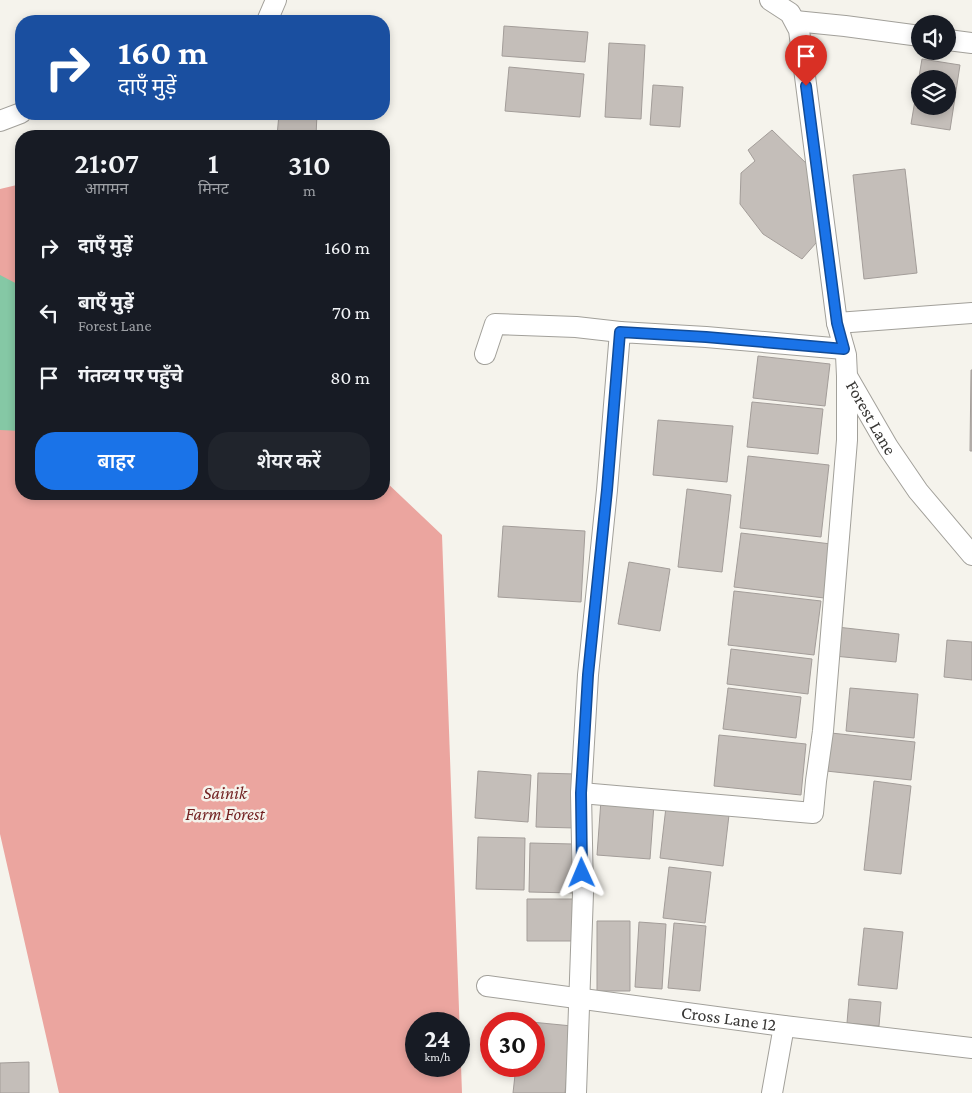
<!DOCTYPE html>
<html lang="hi">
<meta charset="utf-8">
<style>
:root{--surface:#171b24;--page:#20242c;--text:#f1f3f6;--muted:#9ea1a6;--accent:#1a73e8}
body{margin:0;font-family:"Crimson Pro","Noto Sans Devanagari",serif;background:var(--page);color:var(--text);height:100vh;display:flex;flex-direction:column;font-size:19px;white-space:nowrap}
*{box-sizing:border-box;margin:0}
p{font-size:16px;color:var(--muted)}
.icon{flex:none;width:28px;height:28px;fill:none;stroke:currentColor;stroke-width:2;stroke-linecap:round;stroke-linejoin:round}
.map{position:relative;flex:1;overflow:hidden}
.sheet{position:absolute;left:15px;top:130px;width:375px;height:370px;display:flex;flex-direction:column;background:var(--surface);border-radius:20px;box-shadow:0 2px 8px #0003}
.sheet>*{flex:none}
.guide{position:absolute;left:15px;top:15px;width:375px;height:105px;border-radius:20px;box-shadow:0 2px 8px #0003;background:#1a4fa0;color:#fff;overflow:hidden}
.buttons{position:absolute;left:911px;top:15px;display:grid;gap:10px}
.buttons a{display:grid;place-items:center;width:45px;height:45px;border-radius:50%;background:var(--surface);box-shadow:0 2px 8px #0003;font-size:25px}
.speed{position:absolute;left:405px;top:1012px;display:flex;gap:10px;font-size:25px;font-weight:700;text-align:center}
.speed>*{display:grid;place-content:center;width:65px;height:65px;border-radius:50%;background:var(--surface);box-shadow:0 2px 8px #0003;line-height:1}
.speed small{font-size:12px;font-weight:400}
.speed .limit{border:8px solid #d22;background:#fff;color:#111}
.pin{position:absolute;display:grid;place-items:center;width:42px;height:42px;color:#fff;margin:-51px -21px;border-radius:50% 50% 50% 0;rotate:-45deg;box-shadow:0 0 5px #0007}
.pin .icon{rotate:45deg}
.me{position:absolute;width:55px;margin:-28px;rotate:359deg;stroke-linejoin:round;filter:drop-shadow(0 0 4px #0008)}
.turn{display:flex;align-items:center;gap:18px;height:105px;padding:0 20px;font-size:22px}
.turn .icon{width:65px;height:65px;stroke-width:2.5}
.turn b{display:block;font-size:35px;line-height:42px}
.eta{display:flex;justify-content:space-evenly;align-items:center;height:85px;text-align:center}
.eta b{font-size:30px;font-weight:600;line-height:35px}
.action{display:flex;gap:10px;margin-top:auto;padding:10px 20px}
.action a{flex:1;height:58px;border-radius:20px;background:var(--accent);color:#fff;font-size:20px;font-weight:600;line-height:58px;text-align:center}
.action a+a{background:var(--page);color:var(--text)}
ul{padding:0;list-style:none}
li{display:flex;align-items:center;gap:15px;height:65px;padding:0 20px}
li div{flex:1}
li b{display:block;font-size:19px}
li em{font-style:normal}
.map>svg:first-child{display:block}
</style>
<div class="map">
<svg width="972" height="1093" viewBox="0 0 972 1093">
<rect width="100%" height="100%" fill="#f5f3ec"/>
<path fill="#eba59f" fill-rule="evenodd" d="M21,184V494H384V480L442,535L462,1093H59L0,834V189ZM416,1024H459V1066H416Z"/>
<path fill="#85c8a5" d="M0,275L21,286V431L0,430Z"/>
<path fill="#c4beb9" stroke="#a39d99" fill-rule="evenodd" d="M504,26L588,32L585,62L502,56Z
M609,43L645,45L641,119L605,117Z
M922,59L960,65L950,130L911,124ZM920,79H948V106H920Z
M509,67L584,74L580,117L505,111Z
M653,85L683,87L680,127L650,125Z
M279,114H317L316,136H277Z
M772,130L808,165L823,235L802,259L763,234L740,204L741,173L755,161L748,150Z
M905,169L917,273L864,279L853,175Z
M758,356L830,364L825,406L753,398Z
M971,370H972V451H970Z
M752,402L823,409L818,454L747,447Z
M658,420L733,426L727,482L653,475Z
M748,456L829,465L821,537L740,528Z
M687,489L731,495L722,572L678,567Z
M503,526L585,531L581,602L498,597Z
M741,533L831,544L824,598L734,587Z
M629,562L670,569L660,631L618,624Z
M734,591L821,601L814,655L728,645Z
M837,627L899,634L896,662L834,656Z
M947,640L972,642V680L944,677Z
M731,649L812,659L808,694L727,684Z
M728,688L801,697L796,738L723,729Z
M850,688L918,694L914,738L846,731Z
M831,733L915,742L911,780L826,771Z
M719,735L806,744L801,795L714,786Z
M478,771L531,775L528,822L475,818Z
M538,773L576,774L575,828L536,827Z
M874,781L911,786L901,874L864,870Z
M601,800L654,804L650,859L597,855Z
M666,807L729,815L723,866L660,858Z
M478,837L525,838L524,890L476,889Z
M530,843L573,844L572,893L529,892Z
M669,867L711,872L705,923L663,918Z
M527,899H574V941H527Z
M597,921H630V991H597Z
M639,922L666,924L662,989L635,987Z
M674,923L706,926L700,991L668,988Z
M864,928L903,932L897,989L858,985Z
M849,999L881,1002L879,1026L847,1023Z
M521,1021L572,1026L565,1093H513L516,1066H534V1024H521Z
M29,1062V1093H0V1063Z"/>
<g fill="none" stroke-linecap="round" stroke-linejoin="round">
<defs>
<g id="minor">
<path id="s1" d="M770,0L790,13L799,30L837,323L846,355L847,376L888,447L918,491L972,555"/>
<path d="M267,21L276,0"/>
<path d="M795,21L845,26L920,36"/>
<path d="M948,40L972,43"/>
<path d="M0,121L21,113"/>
<path d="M837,323L972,313"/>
<path d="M485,354L495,324L576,327L620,332"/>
<path d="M581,793L813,813L816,781L823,731L847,440V376"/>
<path id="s2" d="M487,986L784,1026L972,1048"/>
<path d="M576,1093L583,893L581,793L588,675L607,490L620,332L706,337L844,349"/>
<path d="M772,1093L784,1026"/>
</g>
</defs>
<use href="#minor" stroke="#a2a09a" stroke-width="22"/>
<use href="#minor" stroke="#fff" stroke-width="20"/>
</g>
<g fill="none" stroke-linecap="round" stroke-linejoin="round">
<defs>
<path id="route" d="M582,873L581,793L588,675L607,490L620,332L706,337L844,349L837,323L806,86"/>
</defs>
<use href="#route" stroke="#114b97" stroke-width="12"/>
<use href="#route" stroke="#1a73e8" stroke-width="9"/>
</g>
<g text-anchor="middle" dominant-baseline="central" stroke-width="5" stroke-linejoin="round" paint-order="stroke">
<g font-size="18" fill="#383735" stroke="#f5f3ec">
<text stroke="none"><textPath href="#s1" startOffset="441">Forest Lane</textPath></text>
<text stroke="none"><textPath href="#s2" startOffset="244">Cross Lane 12</textPath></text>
</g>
<g font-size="18" font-style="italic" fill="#701f1f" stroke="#f5f3ec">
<text x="225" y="793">Sainik<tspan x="225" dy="21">Farm Forest</tspan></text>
</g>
</g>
</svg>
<div class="buttons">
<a><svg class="icon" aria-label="sound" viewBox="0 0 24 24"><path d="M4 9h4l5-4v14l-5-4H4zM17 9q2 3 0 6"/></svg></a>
<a><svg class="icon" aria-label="layers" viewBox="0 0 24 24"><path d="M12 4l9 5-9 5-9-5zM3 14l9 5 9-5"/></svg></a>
</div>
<div class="speed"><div>24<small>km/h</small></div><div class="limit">30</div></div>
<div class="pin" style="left:806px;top:86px;background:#d93025"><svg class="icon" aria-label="arrive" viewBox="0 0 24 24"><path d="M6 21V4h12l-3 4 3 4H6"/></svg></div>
<svg class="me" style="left:582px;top:873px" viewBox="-20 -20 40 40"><path d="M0-17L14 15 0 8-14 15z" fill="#1a73e8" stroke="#fff" stroke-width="4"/></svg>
<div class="guide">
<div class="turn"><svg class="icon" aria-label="right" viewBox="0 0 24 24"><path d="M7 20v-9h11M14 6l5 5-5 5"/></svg><div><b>160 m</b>दाएँ मुड़ें</div></div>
</div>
<section class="sheet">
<div class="eta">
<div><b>21:07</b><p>आगमन</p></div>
<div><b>1</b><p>मिनट</p></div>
<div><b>310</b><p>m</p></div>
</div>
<ul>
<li><svg class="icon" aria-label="right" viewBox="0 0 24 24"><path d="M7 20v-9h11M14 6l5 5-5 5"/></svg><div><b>दाएँ मुड़ें</b></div><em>160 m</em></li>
<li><svg class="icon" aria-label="left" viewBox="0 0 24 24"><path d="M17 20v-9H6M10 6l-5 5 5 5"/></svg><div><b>बाएँ मुड़ें</b><p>Forest Lane</p></div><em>70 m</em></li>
<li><svg class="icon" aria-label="arrive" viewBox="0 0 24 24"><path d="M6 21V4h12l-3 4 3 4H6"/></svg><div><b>गंतव्य पर पहुँचे</b></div><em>80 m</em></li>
</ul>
<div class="action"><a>बाहर</a><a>शेयर करें</a></div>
</section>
</div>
